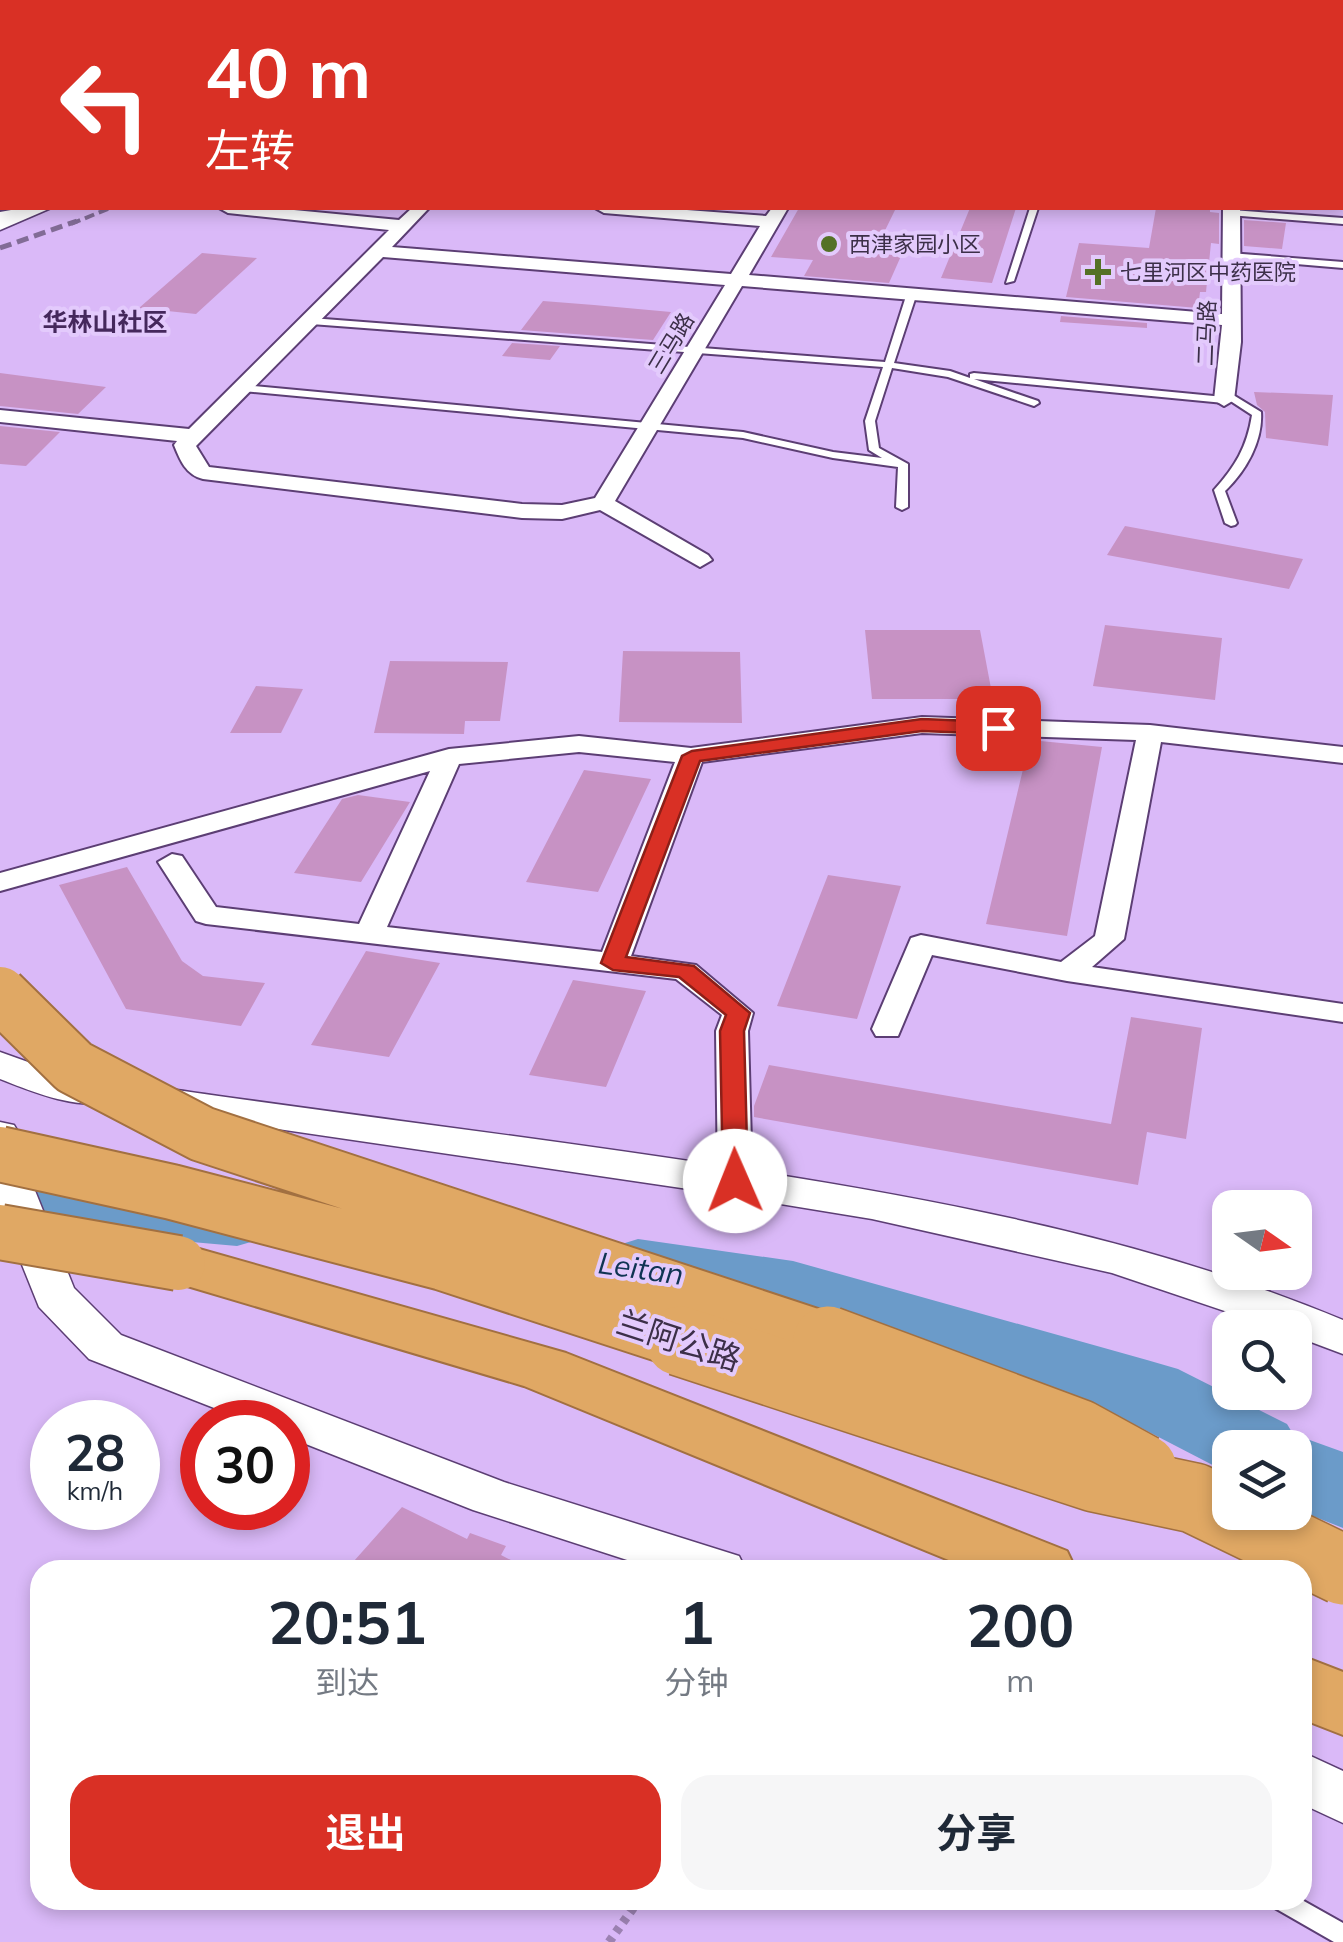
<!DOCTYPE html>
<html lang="zh">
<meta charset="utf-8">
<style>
:root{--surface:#fff;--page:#f6f6f7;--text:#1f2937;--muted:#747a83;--accent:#d93025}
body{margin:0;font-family:Mulish,"Noto Sans SC",sans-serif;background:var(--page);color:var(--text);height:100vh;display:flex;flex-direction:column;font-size:38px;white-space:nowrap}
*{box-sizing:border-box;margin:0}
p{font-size:32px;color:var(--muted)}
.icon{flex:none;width:55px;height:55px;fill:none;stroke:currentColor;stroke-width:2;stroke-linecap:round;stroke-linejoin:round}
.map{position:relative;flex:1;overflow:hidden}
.sheet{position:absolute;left:30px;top:1560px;width:1282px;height:350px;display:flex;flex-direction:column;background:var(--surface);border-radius:30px;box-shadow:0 5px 15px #0003}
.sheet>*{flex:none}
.top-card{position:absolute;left:0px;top:0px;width:1345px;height:210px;box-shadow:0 5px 15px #0003;background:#d93025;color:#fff;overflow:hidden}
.needle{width:65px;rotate:104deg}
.controls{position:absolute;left:1212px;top:1190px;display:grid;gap:20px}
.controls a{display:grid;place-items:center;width:100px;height:100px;border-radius:20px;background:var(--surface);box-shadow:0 5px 15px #0003;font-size:50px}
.speed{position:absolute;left:30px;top:1400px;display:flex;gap:20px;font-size:50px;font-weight:700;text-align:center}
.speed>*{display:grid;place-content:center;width:130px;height:130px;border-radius:50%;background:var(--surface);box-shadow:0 5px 15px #0003;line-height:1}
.speed small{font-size:25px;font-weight:400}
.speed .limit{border:15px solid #d22;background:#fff;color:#111}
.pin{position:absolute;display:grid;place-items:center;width:85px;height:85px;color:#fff;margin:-42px;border-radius:20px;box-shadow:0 5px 15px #0006}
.me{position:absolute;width:110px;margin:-55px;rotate:359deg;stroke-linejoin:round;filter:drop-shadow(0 0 8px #0008)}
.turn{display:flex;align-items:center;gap:35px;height:210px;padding:0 40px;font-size:45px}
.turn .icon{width:130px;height:130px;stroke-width:2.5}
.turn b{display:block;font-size:70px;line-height:85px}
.eta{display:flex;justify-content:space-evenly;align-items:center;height:170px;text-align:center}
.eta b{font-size:60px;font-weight:700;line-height:70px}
.button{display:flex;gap:20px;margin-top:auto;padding:20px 40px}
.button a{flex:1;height:115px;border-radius:30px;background:var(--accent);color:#fff;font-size:40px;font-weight:700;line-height:115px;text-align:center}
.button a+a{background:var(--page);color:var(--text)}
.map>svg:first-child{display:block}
</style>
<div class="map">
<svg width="1343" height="1942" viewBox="0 0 1343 1942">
<rect width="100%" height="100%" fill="#dab9f8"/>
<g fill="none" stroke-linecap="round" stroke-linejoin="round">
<path fill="#6b9bc9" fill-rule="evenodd" d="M0,1171L237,1192L265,1200L277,1219L265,1238L237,1246L0,1225Z
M638,1239L793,1261L1147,1360L1178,1369L1287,1424L1293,1434L1343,1452V1528L1295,1509V1448H1230V1474L1118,1416L793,1319L638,1297L609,1288L597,1268L609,1248Z"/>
</g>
<path fill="#c792c4" d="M799,208H896L874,253L901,256L889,283L804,276L813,260L771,257Z
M970,208H1016L992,283L941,278Z
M1156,208H1210V212L1219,213V244L1211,243L1206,292H1200L1198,308L1066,297L1079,243L1149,248Z
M1244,220L1286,223L1282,249L1244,246Z
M202,253L257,258L196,314L139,308Z
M543,301L594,305L671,312L653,340L521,330Z
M1061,316L1147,323V328L1060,322Z
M512,343L560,346L550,360L502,356Z
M0,373L106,387L78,414L0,406Z
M1254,392L1333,395L1328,446L1266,438L1265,412L1257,405Z
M0,426L60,432L26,466L0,464Z
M1125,526L1303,559L1289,589L1107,555Z
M1105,625L1222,638L1215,700L1093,686Z
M865,630H980L993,699H872Z
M623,651L740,652L742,723L619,722Z
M390,661L508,662L500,721H465L464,734L374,733Z
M256,686L303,689L281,733H230Z
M1030,740L1102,747L1067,936L986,924Z
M584,770L651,779L598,892L526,882Z
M358,795L410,802L361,882L294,873L342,799Z
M127,867L182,961L203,976L265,983L241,1026L126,1009L59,885Z
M828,875L901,886L857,1019L777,1006Z
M366,951L440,963L389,1057L311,1045Z
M573,980L646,991L606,1087L529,1075Z
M1131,1017L1202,1028L1186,1139L1147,1132L1138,1185L754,1117V1106L769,1065L1111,1124Z
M402,1507L467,1539L470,1533L506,1546L501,1555L530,1570H346Z"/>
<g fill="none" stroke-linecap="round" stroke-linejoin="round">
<path stroke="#ba9dd5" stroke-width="25" stroke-dasharray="25 12" stroke-linecap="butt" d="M451,2L458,0
M508,2L514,0"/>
<defs>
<path id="service" d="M1342,53H1343V57H1342Z
M0,69H2V74H0Z
M22,208H35L0,218V212Z
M1030,208H1038L1014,281L1006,283Z
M1232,210L1343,218V224L1229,215V211Z
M1230,253L1343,262V268L1227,258V254Z
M912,290L917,293L894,363L950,371L970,378V374L974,373L1224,397L1220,393L1225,390L1261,412C1263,441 1246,471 1225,491L1237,523L1235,525L1231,526L1225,523L1214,490C1235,467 1247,447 1252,415L1229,400L1224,403L974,379L1038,401L1039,403L1034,406L948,377L892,368L875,421L879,448L908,464V507L902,510L896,507L898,467L833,458L743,438L243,391L238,388L243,385L743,432L833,452L882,458L869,450L865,421L883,367L311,324L306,321L311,318L885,362L907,293Z
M1270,1900H1302L1343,1923V1942H1334L1273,1907Z"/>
<path id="minor" d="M219,208H273L399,220L412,208H429L392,247L731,274L760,226L604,213L595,208H660L766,216L772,208H788L749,275L1222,314L1223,208H1240L1241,342L1234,400L1224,406L1214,400L1222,325L742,286L615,501L708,555L712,560L700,567L600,510L562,519L522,518L203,479C186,475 180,460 174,445L177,441L0,422V410L189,429L389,230L228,213ZM383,257L725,285L595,498L562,505L522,504L209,467L196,446Z
M922,717L1150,725L1343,747V763L1161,742L1124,939L1092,967L1343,1004V1022L1067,981L932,955L898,1036H876L872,1029L911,938L921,935L1061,962L1095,936L1136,740L922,733L702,762L631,956L696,965L753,1013L748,1031L752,1181L747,1189L735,1192L723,1189L718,1181L716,1031L722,1015L676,979L206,924L196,921L158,862L172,854L182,856L216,907L359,924L430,771L0,891V873L449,749L579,736L691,748ZM579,752L675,762L602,952L387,927L459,764Z"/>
<path id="tertiary" d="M0,49H2V59H0Z
M1342,139H1343V151H1342Z
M22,208H51L0,230V216Z
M0,1052L56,1072L117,1083L123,1092L117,1101C80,1111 35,1093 0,1079Z
M163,1088C356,1116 549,1139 741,1169C946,1201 1151,1240 1343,1320V1354L1295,1336V1328H1275L1112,1273L872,1219L695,1190L149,1110L143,1101L149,1092Z
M0,1122L14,1125L20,1135L24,1163L74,1288L121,1335L504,1482L739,1556L746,1570H658L473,1510L288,1437V1422H250L89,1359L39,1307L0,1210Z
M1302,1752L1343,1771V1823L1302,1804Z"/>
<path id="trunk" d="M178,1243L566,1353L1067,1551L1076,1570H973L524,1386L157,1277L149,1263L157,1249Z
M1302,1656L1343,1672V1735L1302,1719Z"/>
</defs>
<use href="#service" stroke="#5c3e74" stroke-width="4"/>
<use href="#minor" stroke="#5c3e74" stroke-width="4"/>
<use href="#tertiary" stroke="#5c3e74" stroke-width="3"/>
<use href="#trunk" stroke="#a27041" stroke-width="4"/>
<path stroke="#9c82b2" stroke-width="4" stroke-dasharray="2.5 2.5" stroke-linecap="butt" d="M599,2L605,0"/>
<path stroke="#9c82b2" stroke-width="9" stroke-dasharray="6 6" stroke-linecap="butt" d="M609,1942L639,1900"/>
<use href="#service" fill="#fff" fill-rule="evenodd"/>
<use href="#minor" fill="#fff" fill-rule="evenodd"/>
<use href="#tertiary" fill="#fff" fill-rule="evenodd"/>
<use href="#trunk" fill="#e0a864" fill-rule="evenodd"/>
<path stroke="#826c96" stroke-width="4" stroke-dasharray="10 5" stroke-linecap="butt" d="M594,2L600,0
M71,224L110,208"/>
<path stroke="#826c96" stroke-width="5" stroke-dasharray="12 6" stroke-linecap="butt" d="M0,248L77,221"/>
<defs>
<path id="trunk-bridge-far1" d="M0,994L74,1067L202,1134L835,1343
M0,1154L172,1192L443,1263L688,1343
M0,1232L178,1263"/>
<path id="trunk-bridge" d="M680,1341L1095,1477L1194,1498L1343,1570
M828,1341L1078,1434L1142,1469"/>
</defs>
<use href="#trunk-bridge-far1" stroke="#a27041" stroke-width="58" stroke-linecap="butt"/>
<use href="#trunk-bridge" stroke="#a27041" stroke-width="72" stroke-linecap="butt"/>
<use href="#trunk-bridge-far1" stroke="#e0a864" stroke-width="54"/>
<use href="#trunk-bridge" stroke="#e0a864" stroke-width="69"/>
</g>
<path fill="#d93025" stroke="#8d1f18" stroke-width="2.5" d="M922,719L998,722L1008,728L998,734L922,731L700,761L626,957L694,966L750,1013L744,1031L748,1181L735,1190L726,1187L723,1181L720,1031L726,1015L679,977L613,970L601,963L682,756L692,751Z"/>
<g fill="#547126" stroke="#e3cafc" stroke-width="4">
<circle cx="829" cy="244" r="10"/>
<path d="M1093 257h10v10h10v10h-10v10h-10v-10h-10v-10h10z"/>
</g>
<g text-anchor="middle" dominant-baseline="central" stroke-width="8" stroke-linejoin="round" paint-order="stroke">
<g font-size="22" fill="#3c2f48" stroke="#e3cafc" text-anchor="start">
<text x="849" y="244">西津家园小区</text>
<text x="1120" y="272">七里河区中药医院</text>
</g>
<g font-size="22" fill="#3c2f48" stroke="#e3cafc">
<text transform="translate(1206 333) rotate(-88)">二马路</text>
<text transform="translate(671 343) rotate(-59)">三马路</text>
</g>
<g font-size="25" font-weight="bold" fill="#45285c" stroke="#e3cafc">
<text x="105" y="321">华林山社区</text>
</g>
<g font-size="30" font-style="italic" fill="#0f3453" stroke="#e3cafc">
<text transform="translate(641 1268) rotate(8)">Leitan</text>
</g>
<g font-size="32" fill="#3c2f48" stroke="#e3cafc">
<text transform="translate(679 1340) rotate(18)">兰阿公路</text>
</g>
</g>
</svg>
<div class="controls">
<a><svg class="needle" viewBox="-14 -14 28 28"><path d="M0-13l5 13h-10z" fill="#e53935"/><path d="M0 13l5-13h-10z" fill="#747a83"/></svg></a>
<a><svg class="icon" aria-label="search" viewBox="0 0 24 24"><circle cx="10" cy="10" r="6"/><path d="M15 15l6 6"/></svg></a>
<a><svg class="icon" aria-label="layers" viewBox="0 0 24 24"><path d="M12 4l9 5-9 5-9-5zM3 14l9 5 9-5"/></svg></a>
</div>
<div class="speed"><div>28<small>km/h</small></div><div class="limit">30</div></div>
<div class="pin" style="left:998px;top:728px;background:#d93025"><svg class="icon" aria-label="arrive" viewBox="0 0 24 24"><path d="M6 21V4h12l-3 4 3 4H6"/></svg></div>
<svg class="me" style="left:735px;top:1181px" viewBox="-20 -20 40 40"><circle r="19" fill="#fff"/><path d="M0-13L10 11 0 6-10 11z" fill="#d93025"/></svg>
<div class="top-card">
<div class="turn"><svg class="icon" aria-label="left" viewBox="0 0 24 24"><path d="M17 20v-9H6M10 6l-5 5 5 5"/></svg><div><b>40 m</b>左转</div></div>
</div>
<section class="sheet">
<div class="eta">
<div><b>20:51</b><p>到达</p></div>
<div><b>1</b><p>分钟</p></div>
<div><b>200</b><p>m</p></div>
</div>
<div class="button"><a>退出</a><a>分享</a></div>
</section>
</div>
